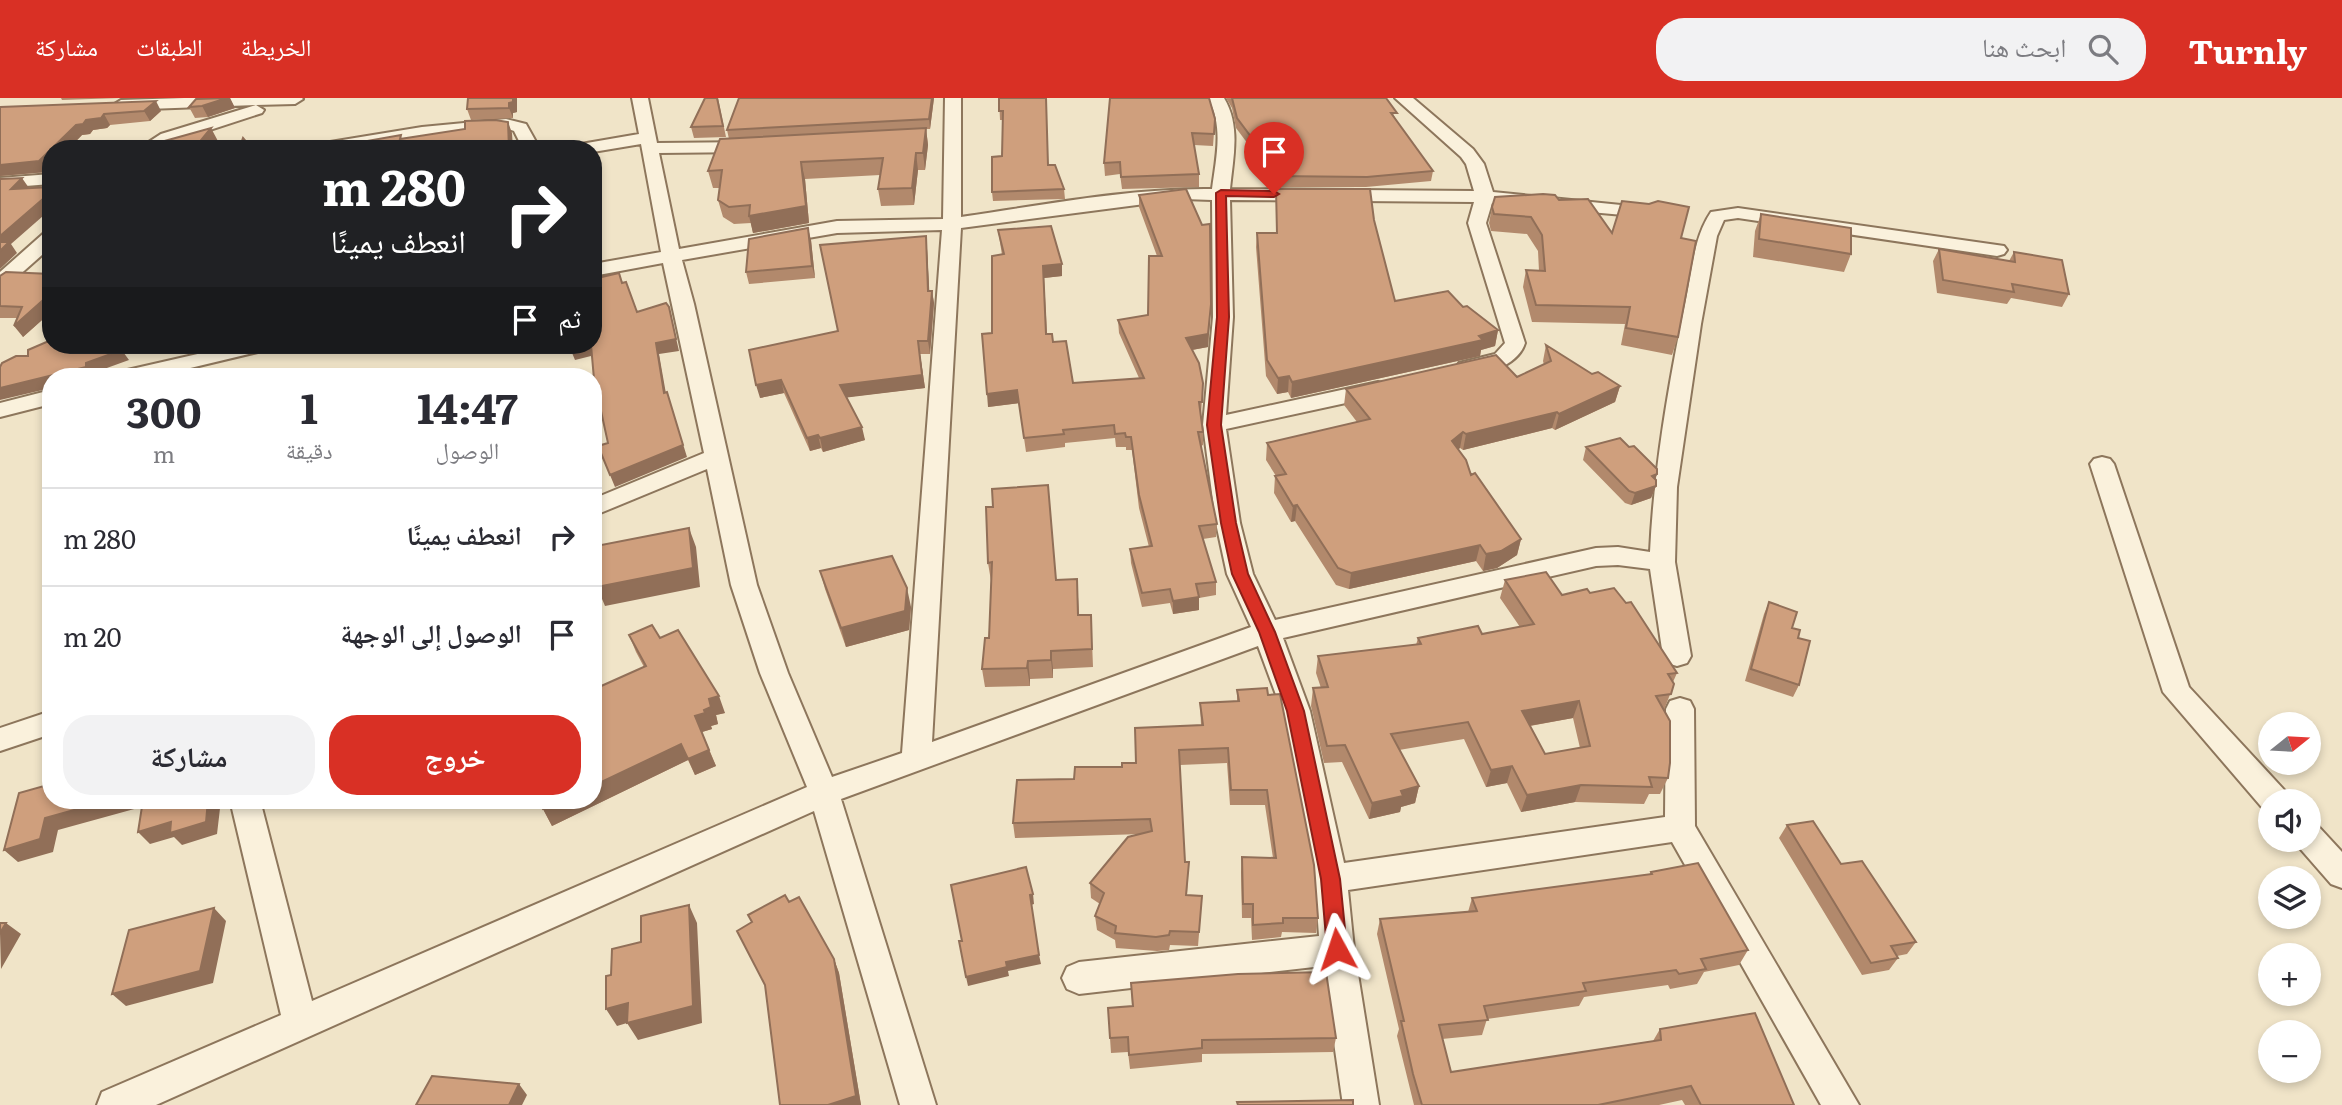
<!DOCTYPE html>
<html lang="ar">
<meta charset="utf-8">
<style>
:root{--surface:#fff;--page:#f2f2f3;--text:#2b2b33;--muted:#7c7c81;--line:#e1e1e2;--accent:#d93025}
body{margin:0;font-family:Literata,"Noto Naskh Arabic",serif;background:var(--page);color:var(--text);direction:rtl;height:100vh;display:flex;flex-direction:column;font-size:26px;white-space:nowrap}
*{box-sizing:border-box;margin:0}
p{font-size:23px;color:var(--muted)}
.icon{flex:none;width:38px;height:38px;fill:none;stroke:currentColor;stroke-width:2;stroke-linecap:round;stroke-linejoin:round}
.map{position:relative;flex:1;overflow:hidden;direction:ltr}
.side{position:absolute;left:42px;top:270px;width:560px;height:441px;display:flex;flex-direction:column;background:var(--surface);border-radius:28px;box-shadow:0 4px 10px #0003;direction:rtl}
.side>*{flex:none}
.hud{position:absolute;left:42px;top:42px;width:560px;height:214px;border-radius:28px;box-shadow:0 4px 10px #0003;direction:rtl;background:#202124;color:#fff;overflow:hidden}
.needle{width:46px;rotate:72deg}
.tools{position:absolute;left:2258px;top:614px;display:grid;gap:14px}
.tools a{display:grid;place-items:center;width:63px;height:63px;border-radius:50%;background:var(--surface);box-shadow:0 4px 10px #0003;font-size:35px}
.pin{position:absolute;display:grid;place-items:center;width:60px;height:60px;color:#fff;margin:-72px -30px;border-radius:50% 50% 50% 0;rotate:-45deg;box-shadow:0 0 7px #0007}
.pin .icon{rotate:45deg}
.me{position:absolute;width:77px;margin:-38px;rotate:355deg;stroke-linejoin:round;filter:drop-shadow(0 0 5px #0008)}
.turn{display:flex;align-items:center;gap:24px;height:147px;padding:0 21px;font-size:32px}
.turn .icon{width:91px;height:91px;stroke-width:2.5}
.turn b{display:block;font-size:49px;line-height:60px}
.then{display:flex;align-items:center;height:66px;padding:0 21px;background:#0003;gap:14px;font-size:26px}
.eta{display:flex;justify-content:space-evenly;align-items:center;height:119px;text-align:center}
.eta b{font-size:42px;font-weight:700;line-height:49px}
.primary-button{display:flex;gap:14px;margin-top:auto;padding:14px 21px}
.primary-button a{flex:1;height:80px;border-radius:28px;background:var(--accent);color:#fff;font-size:28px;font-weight:700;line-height:80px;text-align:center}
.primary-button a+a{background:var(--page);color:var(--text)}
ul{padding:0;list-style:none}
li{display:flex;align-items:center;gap:21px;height:98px;padding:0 21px;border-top:2px solid var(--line)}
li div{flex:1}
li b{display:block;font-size:26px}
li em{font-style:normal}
header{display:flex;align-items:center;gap:42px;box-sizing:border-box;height:98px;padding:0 35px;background:var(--accent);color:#fff}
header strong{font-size:33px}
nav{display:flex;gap:38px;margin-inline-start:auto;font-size:24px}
.search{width:490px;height:63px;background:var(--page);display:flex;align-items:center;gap:18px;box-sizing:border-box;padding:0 24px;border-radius:28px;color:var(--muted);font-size:26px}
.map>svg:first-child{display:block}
</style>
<header>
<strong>Turnly</strong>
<div class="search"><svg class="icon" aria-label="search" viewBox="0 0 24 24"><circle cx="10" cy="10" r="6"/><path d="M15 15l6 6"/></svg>ابحث هنا</div>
<nav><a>الخريطة</a><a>الطبقات</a><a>مشاركة</a></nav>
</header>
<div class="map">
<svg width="2342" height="1007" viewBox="0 0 2342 1007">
<rect width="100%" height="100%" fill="#f0e4c8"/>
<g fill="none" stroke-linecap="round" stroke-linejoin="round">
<defs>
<path id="street" d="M184,0H302L303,1L295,6L256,7L264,12L262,15L173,44L159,51H138L161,36L256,7L121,12L113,7L121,2Z
M632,0H648L657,45L752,44L760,49L752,54L659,55L679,151L837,123L943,121L945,0H961V119C1044,107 1129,90 1212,91C1216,60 1224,28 1208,0H1224C1241,28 1233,60 1230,91L1474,93L1466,66L1461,59L1395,0H1413L1473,51L1484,66L1493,94L1651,110L1654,114L1651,118L1645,119L1492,105L1486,125L1525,245C1518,268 1482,280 1459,275L1456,270L1459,265L1495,256L1505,245L1468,125L1474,104L1230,102L1233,219L1226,317L1378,284L1386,286L1389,291L1386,296L1378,298L1226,331L1240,425L1253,476L1275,522L1596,450L1618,449L1650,454C1654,369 1669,284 1686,201C1692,172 1694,139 1711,114L1738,110L2004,148L2007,152L2004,156L1997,158L1738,120L1724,122L1717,138L1701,226L1677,389L1675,464L1691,558L1687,565L1677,568L1667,565L1663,558L1650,471L1618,467L1596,468L1283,540L1310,613L1344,765L1665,719L1666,611L1670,603L1680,600L1690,603L1694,611L1695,728L1859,1007H1821L1672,744L1348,792L1354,851L1379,1007H1343L1323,868L1079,896L1067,891L1062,880L1067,869L1079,864L1319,838L1315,781L1282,613L1258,548L841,701L936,1007H900L814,713L156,1007H97L102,994L281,917L230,702H260L312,903L807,689L760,575L731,487L707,371L593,418V401L704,355L663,165L593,178V166L661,154L641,46L593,54V51H573L581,46L639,36ZM1183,101L1212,102L1213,219L1203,327L1216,425L1227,476L1251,529L932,644L961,130ZM942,132L902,655L832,679L788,575L757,487L694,206L682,162L837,135Z
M506,21L526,26L540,51H523L514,33C484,21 385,48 348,51C335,52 322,51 310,51L318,46L422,29Z
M51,76V86L0,90V80Z
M51,133V149L7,188L0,190V174L44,135Z
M237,247H274L270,251L157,278H120L123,273Z
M51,292V306L0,319V305Z
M2102,359L2110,361L2114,366L2189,589L2287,695L2291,704H2270V714L2265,713L2163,594L2090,366L2094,361Z
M51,613V636L0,653V630Z
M2308,725L2319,729L2342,754V790L2331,786L2297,747L2294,742H2308Z"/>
</defs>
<use href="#street" stroke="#8d765c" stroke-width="4"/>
<use href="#street" fill="#faf1dc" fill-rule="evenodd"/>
</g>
<path fill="#b2896c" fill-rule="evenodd" d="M61,0H120L62,2Z
M230,0L235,10L208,19L195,20L189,9L196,1Z
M468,0H517V14L513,15V20L471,22L467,11Z
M718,0L726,39L694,40L691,29Z
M934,0L930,31H926L928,47L925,72H918L914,107L881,108L878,91L880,77L805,81L809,125L753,135L751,125L734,126L723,119L718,102L720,90H713L708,73L729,41L727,32Z
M999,0L1048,67L1064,91L1065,101L993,103L992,94L1002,58V22H1000Z
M1226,0H1386L1396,22L1433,73L1431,83L1366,89H1275V82L1236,30L1232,10Z
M0,9L161,13L150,23L110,27L107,30L93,32L90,36L82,37L46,74L0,78Z
M1215,21L1213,48L1194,47L1199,76V89L1122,91L1120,76L1105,78L1104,65Z
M1276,91L1374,122L1395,203L1463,209L1498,232L1495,248L1481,252L1480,258L1291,300L1288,294L1277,296L1266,278L1256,149L1257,135H1276Z
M1139,97L1210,219L1208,249L1192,252L1203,285L1201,317L1203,334V347L1201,348L1217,426L1216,439L1203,441L1216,484V497L1199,500V512L1173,516L1170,505L1142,509L1131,465L1130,451L1149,449L1139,410L1132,352H1126V349H1116L1115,340L1065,345V349L1026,354L1019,305L988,309L992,235L1002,157L998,132L1062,166V178L1044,180L1047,236L1053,244L1073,285L1139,280L1119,235L1118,222L1148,217L1157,158L1139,109Z
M1559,102L1612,135L1681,140L1678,239L1672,257L1621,247L1625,226L1532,224L1523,189L1526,172L1539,173L1538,153L1527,136L1491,133L1489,125L1492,109Z
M1761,116L1851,156L1844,174L1753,159L1755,133Z
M926,138L927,151L929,193H932L934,205L930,256H920L925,290L847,299L865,342L823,354L821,350L810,353L784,295L760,300L838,233Z
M811,142L815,180L749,186L746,174Z
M1939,151L2009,163L2014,154L2069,196L2062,209L2011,200L2007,206L1937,195L1933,163Z
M51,176V214L23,239L17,220H0V178Z
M1546,247L1592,276L1620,288L1615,304L1555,332L1552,330L1463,352L1460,350L1458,351L1471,377L1521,441L1517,457L1497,470L1483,473L1476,463L1349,491L1336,487L1295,423L1291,424L1274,395L1275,378H1276L1266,362L1267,345L1357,324L1344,307L1346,291L1517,279L1544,267L1543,263Z
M1586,349L1657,376L1655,381L1656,388L1651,400L1631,407L1625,405L1583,362Z
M986,409L1056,482L1077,481L1079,517H1091L1093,569L1053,571V580L1030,581V588L985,589L982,571L989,540L991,483L988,465Z
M820,473L911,509L909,532L846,549L825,491Z
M1505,482L1562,497L1590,495L1677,575L1673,584L1674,586L1664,612L1668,680L1660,696H1649L1644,706L1575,704L1521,714L1507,685L1486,689L1464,641L1399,652L1419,688L1415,705L1401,709L1400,714L1369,721L1342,664L1324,665L1311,608L1313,590H1321L1316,575L1318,558L1416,547L1418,540L1482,536L1520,529L1500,500ZM1573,620L1580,650L1545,656L1530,628Z
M1769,504L1798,540L1799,587L1793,599L1745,583L1764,516Z
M629,537L660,540L725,615L716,617L718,626L711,628L712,631L702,634L716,668L695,677L688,662L552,728L543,711L593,702V611L600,626L644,569L636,554Z
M1237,592L1318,820L1316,835L1282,834L1281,839L1252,842L1251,820H1242L1241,774L1242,759L1273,760L1265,707H1230L1227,665L1180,667L1185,764L1188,778L1187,797L1201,812L1198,848L1170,847L1169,852L1157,853L1116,850L1115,842L1097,832L1095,818L1100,806L1091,800L1090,785L1142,736L1015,740L1013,725L1074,681L1136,665L1201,627L1200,605L1237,604Z
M1787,727L1841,766L1916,844L1907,856L1897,858L1898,860L1889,872L1862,877L1779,740Z
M1651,774L1748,852L1739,867L1704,874L1697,886L1670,891L1668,887L1584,899L1579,908L1487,921L1482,937L1442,941L1451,974L1653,943L1660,931L1794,1007H1685L1682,1002L1659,1007H1414L1397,938L1399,931L1377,836L1380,821L1468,814L1472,800L1649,777Z
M789,804L834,861L839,875L861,1007H780L766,889L737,833L752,825L748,817Z
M1131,885L1336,940L1333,954L1202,956V964L1130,971L1128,954L1111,955L1108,910L1132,908Z"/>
<path fill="#916f58" d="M227,0H230L235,10L208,19L202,8Z
M513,0H517V14L513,15V20L509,10V5Z
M932,0H934L930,31L929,21Z
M156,3L161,13L150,23L144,13Z
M104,16L110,27L107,30L93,32L90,36L82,37L68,51H52L76,27L86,22Z
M508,24L512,35L513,51H509Z
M211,30L219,45L214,51H194Z
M926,30L928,47L925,72L923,55Z
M51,51V69L46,74L0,78V67Z
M916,55L918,72L914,107L912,90Z
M801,64L805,81L809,125L753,135L749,118Z
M22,80L29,90L11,91Z
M51,94V111L11,146L17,155L0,171V138Z
M808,130L811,142L815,180L812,168Z
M926,138L927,151L930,206L928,193Z
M1062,166V178L1044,180L1043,168Z
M932,193L934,205L930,256L928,243Z
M51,195V214L23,239L14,228Z
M1211,206L1208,249L1186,253V240Z
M669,209L679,253L659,256L668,307L664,295L656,245Z
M1498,232L1495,248L1481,252L1480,258L1291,300L1292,284L1479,238Z
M918,243L925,290L843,300L840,287Z
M118,247L129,262L93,275V278H51V290L0,302V290Z
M585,247H591L595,257L575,262L570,250Z
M1289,278L1288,294L1277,296L1278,280Z
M781,282L784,295L760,300L756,287Z
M1620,288L1615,304L1555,332L1559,316Z
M1017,292L1019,305L988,309L987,296Z
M667,294L687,359L615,389L610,377Z
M1557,314L1552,330L1463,352L1466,336Z
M862,329L865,342L823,354L820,340Z
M1463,334L1460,350L1449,359L1452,343Z
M818,337L821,350L810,353L807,340Z
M1657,376L1652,389L1656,388L1651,400L1631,407L1635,395L1652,378Z
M1297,407L1295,423L1291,424L1293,408Z
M689,430L696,449L700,489L605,508L597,489Z
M1521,441L1517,457L1497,470L1483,473L1486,456Z
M1480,447L1476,463L1349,491L1351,475Z
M907,490L911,509L909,532L846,549L841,530Z
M1199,499V512L1173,516V503Z
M1051,553L1053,571V580L1051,562Z
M1028,563L1030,581V588L1027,570Z
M719,598L725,615L716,617L718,626L711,628L712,631L702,634L695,618L704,612L709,601Z
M1579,603L1573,620L1517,630L1522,613Z
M681,646L688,662L552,728L543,711L563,702H593V688Z
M709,652L716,668L695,677L688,661Z
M1512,668L1507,685L1486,689L1491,672Z
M1581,687L1575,704L1521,714L1527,697Z
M1419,688L1415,705L1401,709L1400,714L1369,721L1372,705L1401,693Z
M110,702H153L156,705L58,732L53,754L18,764L4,752L45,720Z
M208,702H221L217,736L182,747L174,739L150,746L138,734Z
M1033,796L1034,806L1031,807L1030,797Z
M689,807L697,825L702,925L638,942L627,925L617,928L606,911Z
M214,810L226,823L213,885L126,908L112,896Z
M6,825L21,836L1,871L0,835Z
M1039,857L1041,866L1008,873L1009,878L968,888L966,879L1006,864Z
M834,861L839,875L861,1007H828Z
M519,986L527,997L522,1007H509Z"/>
<path fill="#cf9f7d" stroke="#916f58" stroke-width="2" fill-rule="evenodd" d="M227,0L202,8L189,9L196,1Z
M468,0H513V4L509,5V10L467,11Z
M705,0H717L723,28L691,29Z
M739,0H932L929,21L727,32Z
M999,0H1046L1048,67H1055L1064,91L992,94V59L1002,58L1003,13H999Z
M1110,0H1209L1215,21L1214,36L1192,35L1199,76L1121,79L1120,64L1104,65Z
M1232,0H1386L1397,15H1391L1433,73L1367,79L1275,78V71L1237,20Z
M156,3L144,13L104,16L101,20L86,22L83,26L76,27L39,63L0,67V9Z
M495,22L508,24L509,51H333V49L401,37L400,41L465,31V23Z
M211,30L194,51H150L154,46Z
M926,30L923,55H916L912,90L878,91L883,60L801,64L806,108L749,118L750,107L729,109L718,102L722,72L708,73L720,41Z
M243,40L252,51H239Z
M22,80L11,91L51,89V94L0,138V81Z
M1186,91L1202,127L1210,126L1211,206L1208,236L1186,240L1199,265L1203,285L1202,304H1199L1203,334H1198L1217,426L1199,428L1216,484L1196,486L1199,499L1173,503L1170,491L1142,495L1130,451L1152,448L1139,397L1131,339H1126L1125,335L1115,336L1114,327L1063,332L1064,336L1024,340L1017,292L987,296L982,236L992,235V158L1004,156L998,132L1051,128L1062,166L1043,168L1046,236H1052L1053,244L1066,243L1073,285L1144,280L1118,222L1148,217L1149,158H1162L1139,97Z
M1276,91H1370L1374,122L1395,203L1448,193L1463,209L1467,208L1498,232L1479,238L1483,242L1292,284L1289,278L1278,280L1267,262L1257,135H1277Z
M1543,96L1555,97L1559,102L1588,101L1612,135L1622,103L1649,106L1658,103L1689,109L1681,140L1696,143L1678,239L1626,230L1630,209L1536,207L1526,172L1545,173L1542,137L1531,119L1494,116L1492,109L1495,99Z
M1761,116L1851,130V156L1759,141Z
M808,130L812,168L746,174L749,141Z
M926,138L928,193H932L928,243H918L922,277L840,287L862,329L820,340L818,337L807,340L781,282L756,287L749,252L838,233L820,147Z
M0,144H9L0,153Z
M1939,151L2015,164L2014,154L2062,162L2069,196L2012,186L2014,194L1943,182Z
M6,174L51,176V195L14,228L22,209L0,208V178Z
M619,175L622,185L626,184L637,214L666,205L669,209L676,241L656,245L664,295L667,294L683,347L610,377L598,348L608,345L594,281L591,247H593V181Z
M51,242V247H118L122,252L86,265V269L0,290V269L2,265L16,258H28V252Z
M570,247H585L570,250Z
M1546,247L1592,276L1598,274L1620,288L1559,316L1557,314L1466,336L1463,334L1452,343L1466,362L1471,377L1475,375L1521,441L1501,453L1486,456L1480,447L1351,475L1338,470L1297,407L1293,408L1275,378L1286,376L1267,345L1370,321L1346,291L1496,257L1517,279L1551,263Z
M1620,340L1629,349L1634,348L1657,371V376L1652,378L1656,382V388L1635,395L1629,393L1586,349Z
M1048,387L1056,482L1077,481L1078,517H1091L1092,551L1051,553V562L1028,563L1027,570L982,571L985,540H989L992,464L988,465L986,409H993L992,391Z
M689,430L693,470L597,489L596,448Z
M892,458L907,490L905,513L841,530L820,473Z
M1546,474L1562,497L1587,491L1590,495L1614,490L1626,505L1631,504L1677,575L1668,576L1674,586L1671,596L1656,598L1670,623V665L1668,680L1649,679L1652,689L1581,687L1527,697L1512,668L1491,672L1468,624L1391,636L1419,688L1401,693L1403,698L1372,705L1345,647L1327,648L1313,590L1328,589L1318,558L1421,546L1418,540L1478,528L1482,536L1534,526L1505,482ZM1579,603L1590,648L1545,656L1522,613Z
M1769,504L1797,514L1792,530L1800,532L1798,540L1810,543L1799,587L1751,571Z
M652,527L660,540L678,532L719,598L709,601L711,609L704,612L705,615L695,618L709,652L688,661L681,646L593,688V614L600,630L599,589L646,568L629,537Z
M1267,590L1268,597L1280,596L1314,767L1318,820H1283V825L1253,827V806H1243L1242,759L1276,760L1267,692H1231L1228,650L1179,652L1185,764H1189L1186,797L1202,798L1199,834L1170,833L1169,837L1156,839L1115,835L1116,828L1095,818L1104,795L1090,785L1128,739L1152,733L1150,721L1013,725L1017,682L1074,681L1075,669H1122V665H1136L1135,630L1203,627L1200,605L1239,603L1237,592Z
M51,686V702H110L45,720L40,741L4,752L19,695Z
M143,702H208L206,724L170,735L171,724L138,734Z
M539,702H563L543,711Z
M1813,723L1841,766L1862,763L1916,844L1891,848L1898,860L1871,865L1787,727Z
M1698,765L1748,852L1701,861L1706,871L1679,876L1676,872L1583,885L1586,893L1484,908L1488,922L1439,927L1451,974L1661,942L1660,931L1755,915L1794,1007H1701L1691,988L1598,1007H1422L1413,976L1401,923H1404L1380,821L1477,813L1472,800L1652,776L1651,774Z
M1026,769L1033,796L1030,797L1039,857L1006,864L1007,869L966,879L959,843H962L951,787Z
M785,797L789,804L799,799L834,861L856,998L828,1007H780L765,887L737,833L752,824L748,817Z
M689,807L693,908L627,925L628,905L606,911V878L611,877L612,851L641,844V818Z
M214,810L200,873L112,896L129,832Z
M0,825H6L0,835Z
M1326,874L1336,940L1202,942V950L1129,957L1128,939L1110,940L1108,910L1133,908L1131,885L1238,876Z
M432,978L519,986L509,1007H416Z
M1353,1002V1007H1238L1237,1004Z"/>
<path fill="#d93025" stroke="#8d1f18" stroke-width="2" d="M1221,92L1274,93L1279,96L1274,99L1226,98L1229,219L1221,327L1236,425L1248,476L1275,534L1304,613L1340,781L1347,851L1344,857L1337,860L1330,857L1327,851L1321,781L1287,613L1259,534L1232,476L1221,425L1207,327L1217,219L1216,95Z"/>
</svg>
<div class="tools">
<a><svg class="needle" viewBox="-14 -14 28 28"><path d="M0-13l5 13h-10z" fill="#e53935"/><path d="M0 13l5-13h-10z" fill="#7c7c81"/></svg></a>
<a><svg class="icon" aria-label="sound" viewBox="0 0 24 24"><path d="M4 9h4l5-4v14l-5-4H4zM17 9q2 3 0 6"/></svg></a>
<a><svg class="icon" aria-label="layers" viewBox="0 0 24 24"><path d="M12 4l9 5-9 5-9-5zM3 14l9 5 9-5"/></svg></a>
<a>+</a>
<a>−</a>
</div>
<div class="pin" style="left:1274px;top:96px;background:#d93025"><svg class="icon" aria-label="arrive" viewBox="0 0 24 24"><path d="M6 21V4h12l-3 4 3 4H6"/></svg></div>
<svg class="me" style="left:1337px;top:851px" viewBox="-20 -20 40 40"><path d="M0-17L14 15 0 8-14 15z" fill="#d93025" stroke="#fff" stroke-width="4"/></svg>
<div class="hud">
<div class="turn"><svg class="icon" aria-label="right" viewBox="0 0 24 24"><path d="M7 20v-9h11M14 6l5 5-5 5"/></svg><div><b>280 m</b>انعطف يمينًا</div></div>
<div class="then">ثم<svg class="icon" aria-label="arrive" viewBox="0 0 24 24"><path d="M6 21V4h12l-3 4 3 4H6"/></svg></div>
</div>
<section class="side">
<div class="eta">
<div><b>14:47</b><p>الوصول</p></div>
<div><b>1</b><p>دقيقة</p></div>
<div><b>300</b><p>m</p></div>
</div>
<ul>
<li><svg class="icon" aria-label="right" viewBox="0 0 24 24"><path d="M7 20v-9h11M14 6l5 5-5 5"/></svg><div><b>انعطف يمينًا</b></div><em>280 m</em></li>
<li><svg class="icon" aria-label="arrive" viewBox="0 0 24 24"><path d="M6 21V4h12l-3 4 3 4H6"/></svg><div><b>الوصول إلى الوجهة</b></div><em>20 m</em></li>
</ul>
<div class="primary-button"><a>خروج</a><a>مشاركة</a></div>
</section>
</div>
